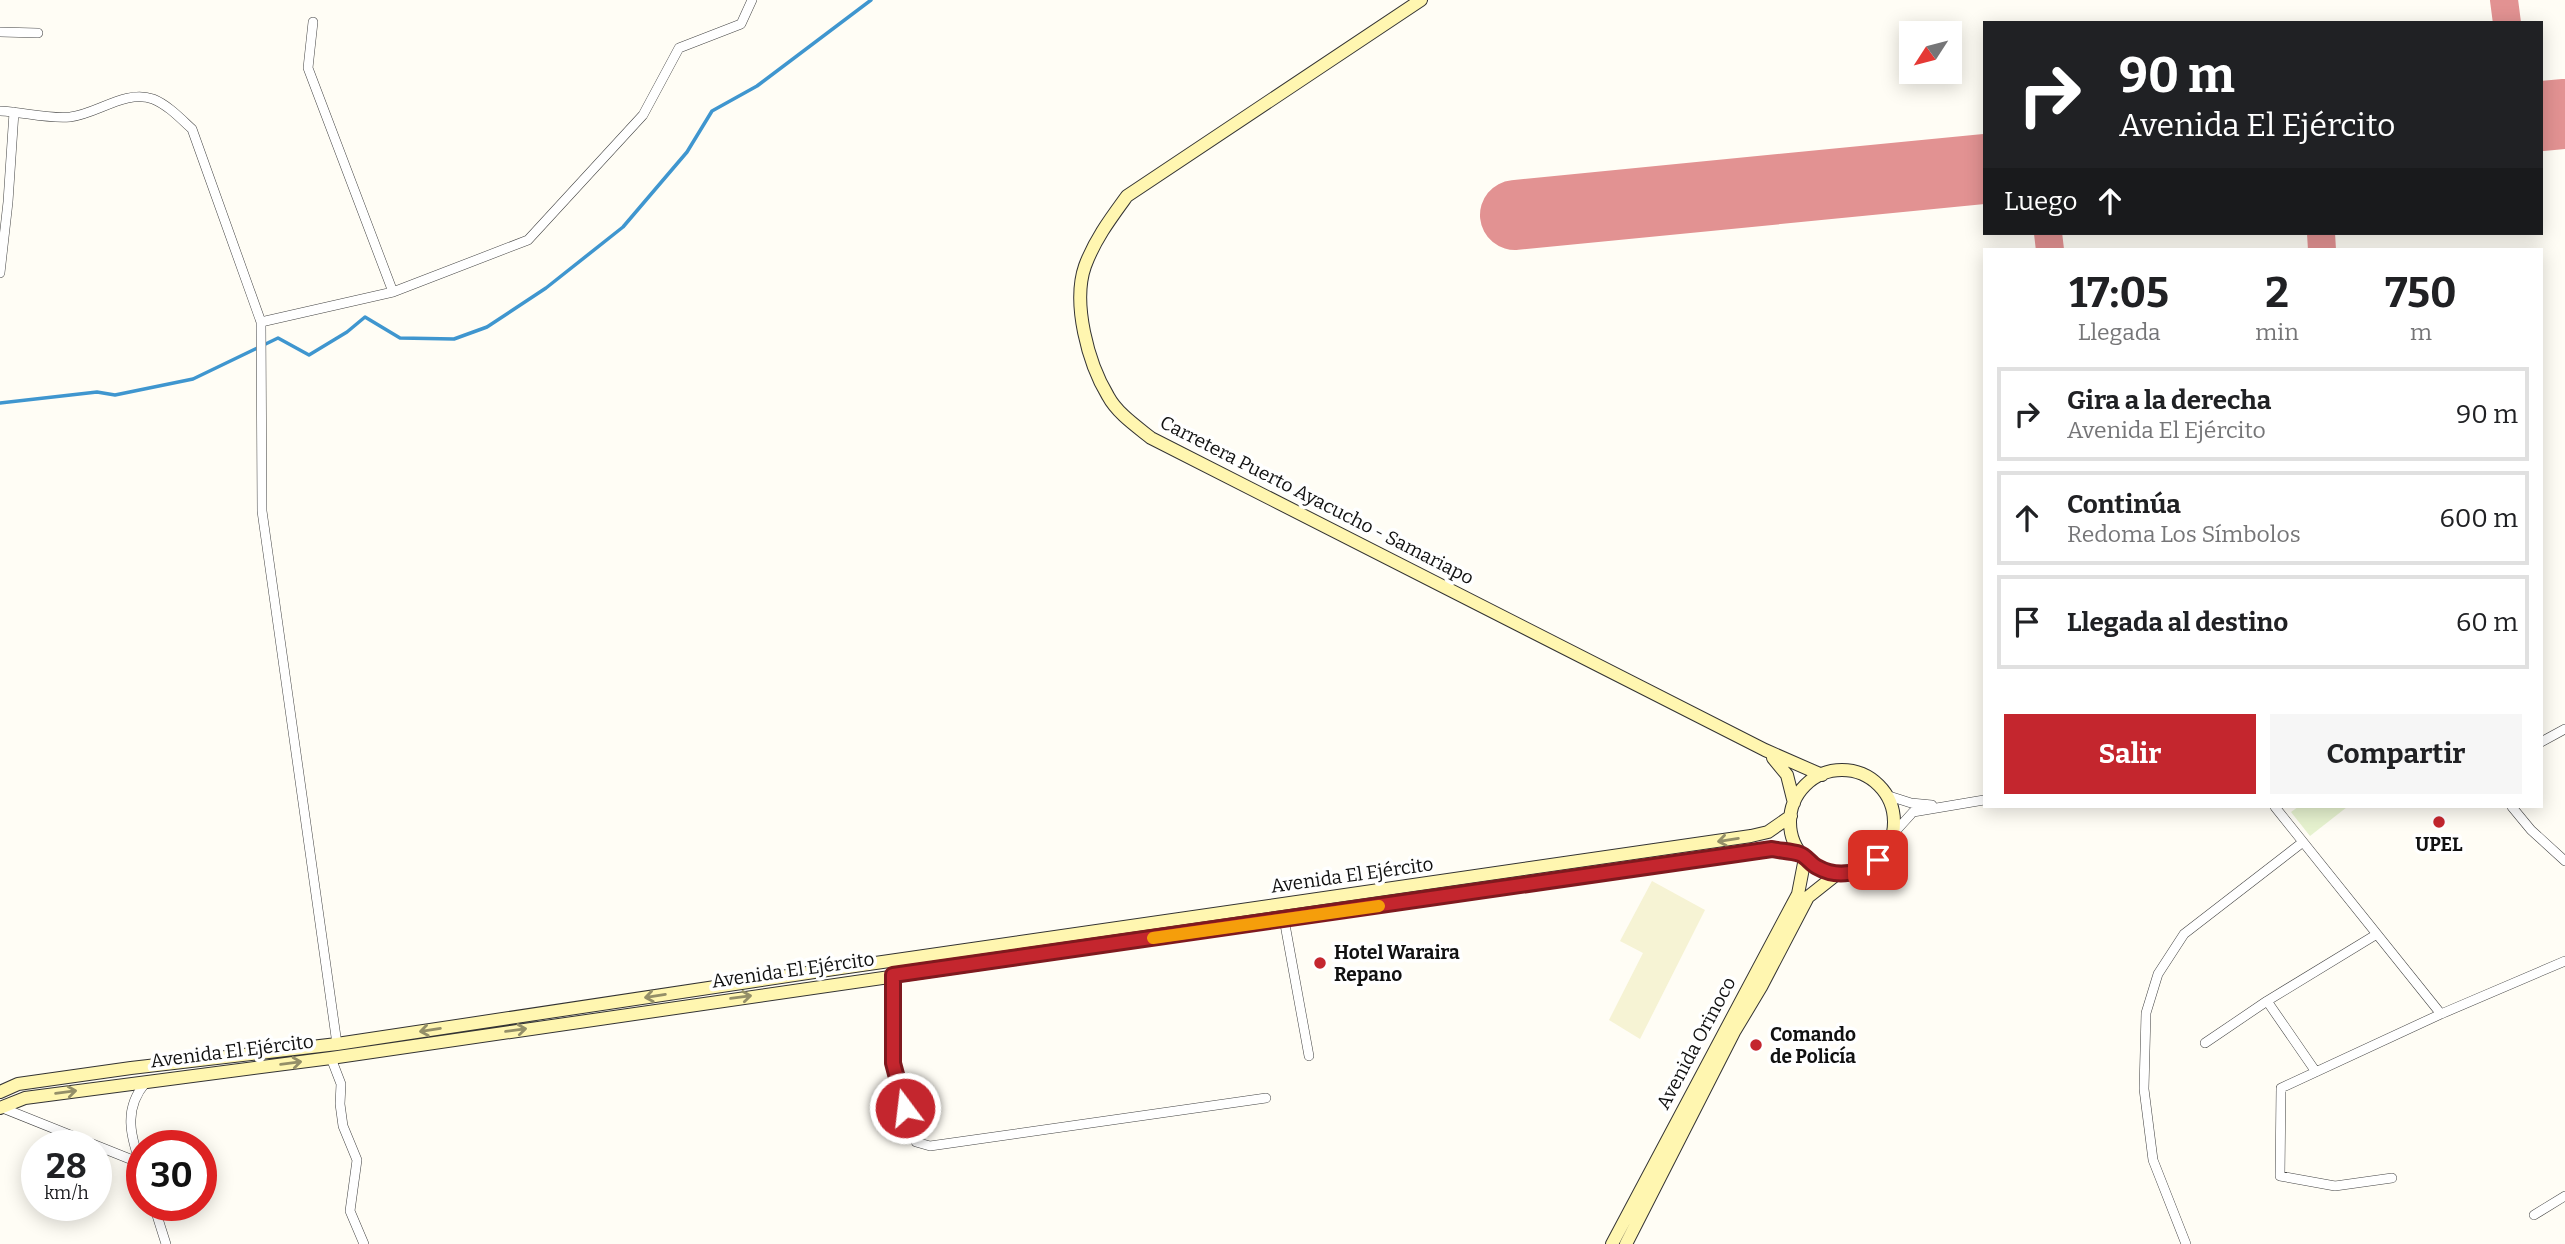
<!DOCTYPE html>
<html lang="es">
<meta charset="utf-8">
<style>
:root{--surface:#fff;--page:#f6f6f6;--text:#202124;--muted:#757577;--line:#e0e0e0;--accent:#c4262e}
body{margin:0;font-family:Bitter,serif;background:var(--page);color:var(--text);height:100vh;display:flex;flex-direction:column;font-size:26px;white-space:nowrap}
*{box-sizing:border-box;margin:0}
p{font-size:23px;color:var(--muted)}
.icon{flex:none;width:38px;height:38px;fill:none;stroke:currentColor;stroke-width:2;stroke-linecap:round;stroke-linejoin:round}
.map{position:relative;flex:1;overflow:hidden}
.panel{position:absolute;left:1983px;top:248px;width:560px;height:560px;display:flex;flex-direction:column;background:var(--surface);border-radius:0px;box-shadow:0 4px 18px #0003}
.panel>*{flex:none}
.guide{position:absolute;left:1983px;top:21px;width:560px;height:214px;border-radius:0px;box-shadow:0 4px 18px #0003;background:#202124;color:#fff;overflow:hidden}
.needle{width:46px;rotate:234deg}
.tools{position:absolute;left:1899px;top:21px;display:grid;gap:14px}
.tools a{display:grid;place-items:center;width:63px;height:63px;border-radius:0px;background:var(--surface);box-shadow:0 4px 18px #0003;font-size:35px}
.speed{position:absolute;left:21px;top:1130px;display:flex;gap:14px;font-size:35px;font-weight:700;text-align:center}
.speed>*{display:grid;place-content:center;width:91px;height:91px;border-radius:50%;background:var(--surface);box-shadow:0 4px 18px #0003;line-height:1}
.speed small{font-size:18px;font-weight:400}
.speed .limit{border:10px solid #d22;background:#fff;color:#111}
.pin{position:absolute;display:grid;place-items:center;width:60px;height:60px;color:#fff;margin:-30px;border-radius:14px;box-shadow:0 4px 10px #0006}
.me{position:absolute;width:77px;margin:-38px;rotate:345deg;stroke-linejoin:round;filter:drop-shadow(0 0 5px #0008)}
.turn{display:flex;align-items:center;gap:24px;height:147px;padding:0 21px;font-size:32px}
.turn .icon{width:91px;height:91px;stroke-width:2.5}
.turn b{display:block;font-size:49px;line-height:60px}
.then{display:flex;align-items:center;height:66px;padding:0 21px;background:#0003;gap:14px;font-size:26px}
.eta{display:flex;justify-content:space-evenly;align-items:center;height:119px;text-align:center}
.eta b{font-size:42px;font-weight:700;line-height:49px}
.action{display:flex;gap:14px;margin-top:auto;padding:14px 21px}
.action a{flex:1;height:80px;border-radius:0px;background:var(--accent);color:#fff;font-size:28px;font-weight:700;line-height:80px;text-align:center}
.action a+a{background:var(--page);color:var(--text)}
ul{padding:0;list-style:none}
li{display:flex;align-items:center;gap:21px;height:94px;margin:0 14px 10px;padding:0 7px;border:4px solid var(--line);border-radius:0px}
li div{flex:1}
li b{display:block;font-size:26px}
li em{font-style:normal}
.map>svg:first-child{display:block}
</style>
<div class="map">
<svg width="2565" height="1244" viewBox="0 0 2565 1244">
<rect width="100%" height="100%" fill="#fffdf5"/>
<path fill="#f6f3d4" d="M1652,881L1705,910L1640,1039L1609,1020L1643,953L1620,941Z"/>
<path fill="#e6f2cf" d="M2298,807H2347L2310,836L2291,812Z"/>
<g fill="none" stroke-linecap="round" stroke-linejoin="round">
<path stroke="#3f96cf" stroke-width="3.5" d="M0,403L97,392L115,395L193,379L278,338L309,355L347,332L365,317L400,338L454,339L487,327L546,288L623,227L687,152L712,111L757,86L871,0"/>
<path stroke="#e29292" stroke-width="28" d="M2504,0L2507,23
M2048,233L2050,250
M2321,233L2322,250"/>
<path stroke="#e29292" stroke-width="70" d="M2541,116L2565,114
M1515,215L1984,169"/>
<defs>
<path id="street" d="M313,22L308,68L393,292
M0,32L38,33
M0,111C24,112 46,119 70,117C97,114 126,89 153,99C168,105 181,119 192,129L261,322L262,511L337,1044
M0,273L8,202L14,112
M261,322L393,292L528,240L643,115L679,48L741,24L752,0
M2541,742L2565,729
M1886,795L1911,803L1932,805
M2275,807L2441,1014
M2512,807L2531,830L2565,861
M1893,834L1913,812L1984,800
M1284,919L1309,1056
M893,975V1063L916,1142L930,1146L1266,1098
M2267,1001L2316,1072
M2205,1043L2267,1001L2377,934
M331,1058L341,1084L340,1104L343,1126L357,1160L350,1211L364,1244
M0,1107L140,1163
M142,1169C131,1136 122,1110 146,1082
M2392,1178L2335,1186L2280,1176L2281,1088L2441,1014L2565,961
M154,1206L166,1244
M2534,1215L2565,1196
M2186,1244L2153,1160L2144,1089L2146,1013L2158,974L2184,934L2303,842"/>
<path id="secondary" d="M1421,0L1127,196C1111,218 1095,239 1085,266C1072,303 1088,363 1108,396C1117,413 1136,426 1151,438L1765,750L1822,775
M1773,758L1787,775L1794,803
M1790 822a52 52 0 1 1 104 0a52 52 0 1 1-104 0Z
M0,1092L18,1084L131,1068L337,1044L834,969L1751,836L1768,832L1791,816
M0,1108L25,1098L331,1058L1772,849L1802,854
M1612,1244L1798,894L1805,858
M1626,1244L1734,1032L1761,987L1808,897L1837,874"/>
</defs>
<use href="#street" stroke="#444" stroke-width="10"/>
<use href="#secondary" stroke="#333" stroke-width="14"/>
<use href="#street" stroke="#fff" stroke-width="9"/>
<use href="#secondary" stroke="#fff6b0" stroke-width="12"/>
</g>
<defs><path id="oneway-shaft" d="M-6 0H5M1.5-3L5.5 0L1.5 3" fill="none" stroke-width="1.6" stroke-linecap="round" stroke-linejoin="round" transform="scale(1.75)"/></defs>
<g stroke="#948f68">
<use href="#oneway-shaft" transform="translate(1728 840) rotate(171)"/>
<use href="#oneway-shaft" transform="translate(655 996) rotate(171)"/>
<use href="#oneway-shaft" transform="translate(741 997) rotate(-8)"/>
<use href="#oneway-shaft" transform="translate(430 1030) rotate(171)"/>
<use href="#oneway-shaft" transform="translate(516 1030) rotate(-8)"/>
<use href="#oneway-shaft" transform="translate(291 1063) rotate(-7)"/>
<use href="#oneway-shaft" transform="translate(66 1092) rotate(-7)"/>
</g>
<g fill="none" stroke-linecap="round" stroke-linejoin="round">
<defs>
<path id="route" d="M905,1108L893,1063V975L1772,849C1781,851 1791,851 1800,854C1806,856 1811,864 1817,867C1838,879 1860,873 1878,860"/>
</defs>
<use href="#route" stroke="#7f191e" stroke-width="18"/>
<use href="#route" stroke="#c4262e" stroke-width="12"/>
<path stroke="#f59e0b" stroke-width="12" d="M1153,938L1379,906"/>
</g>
<g fill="#c4262e" stroke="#fff" stroke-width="2.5">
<circle cx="2439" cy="822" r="7"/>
<circle cx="1320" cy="963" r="7"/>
<circle cx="1756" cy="1045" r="7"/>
</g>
<g text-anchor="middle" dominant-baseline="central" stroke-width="7" stroke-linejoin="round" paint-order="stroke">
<g font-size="19" fill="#111" stroke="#fff">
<text transform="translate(1317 500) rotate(27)">Carretera Puerto Ayacucho - Samariapo</text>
<text transform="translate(1352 875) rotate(-8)">Avenida El Ejército</text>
<text transform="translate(793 970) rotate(-8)">Avenida El Ejército</text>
<text transform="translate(1696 1043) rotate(-62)">Avenida Orinoco</text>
<text transform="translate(232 1051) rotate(-7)">Avenida El Ejército</text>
</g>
<g font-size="19" font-weight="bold" fill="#111" stroke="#fff" text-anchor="start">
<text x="2439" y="844" text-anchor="middle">UPEL</text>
<text x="1334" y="952">Hotel Waraira<tspan x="1334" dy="22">Repano</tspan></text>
<text x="1770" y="1034">Comando<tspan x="1770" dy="22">de Policía</tspan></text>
</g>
</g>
</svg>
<div class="tools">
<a><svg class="needle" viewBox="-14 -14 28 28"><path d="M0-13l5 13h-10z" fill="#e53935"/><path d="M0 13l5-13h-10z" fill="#757577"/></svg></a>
</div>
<div class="speed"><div>28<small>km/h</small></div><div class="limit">30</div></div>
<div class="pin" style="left:1878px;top:860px;background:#d93025"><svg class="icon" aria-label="arrive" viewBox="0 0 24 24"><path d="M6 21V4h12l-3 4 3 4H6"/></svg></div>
<svg class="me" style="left:905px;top:1108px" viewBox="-20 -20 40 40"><circle r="17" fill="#c4262e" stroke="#fff" stroke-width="3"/><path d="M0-11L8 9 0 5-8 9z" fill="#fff"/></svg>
<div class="guide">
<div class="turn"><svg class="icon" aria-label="right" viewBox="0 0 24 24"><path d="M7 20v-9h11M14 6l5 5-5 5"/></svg><div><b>90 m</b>Avenida El Ejército</div></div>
<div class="then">Luego<svg class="icon" aria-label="ahead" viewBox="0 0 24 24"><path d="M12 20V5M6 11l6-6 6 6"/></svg></div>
</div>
<section class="panel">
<div class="eta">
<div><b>17:05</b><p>Llegada</p></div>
<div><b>2</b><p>min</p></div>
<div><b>750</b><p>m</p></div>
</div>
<ul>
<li><svg class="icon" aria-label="right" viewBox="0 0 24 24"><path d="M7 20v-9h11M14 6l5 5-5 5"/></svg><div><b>Gira a la derecha</b><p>Avenida El Ejército</p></div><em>90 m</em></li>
<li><svg class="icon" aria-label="ahead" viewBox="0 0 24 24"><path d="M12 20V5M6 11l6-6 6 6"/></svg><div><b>Continúa</b><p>Redoma Los Símbolos</p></div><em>600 m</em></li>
<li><svg class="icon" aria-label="arrive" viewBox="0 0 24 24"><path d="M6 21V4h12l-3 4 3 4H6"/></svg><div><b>Llegada al destino</b></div><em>60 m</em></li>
</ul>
<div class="action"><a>Salir</a><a>Compartir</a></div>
</section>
</div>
